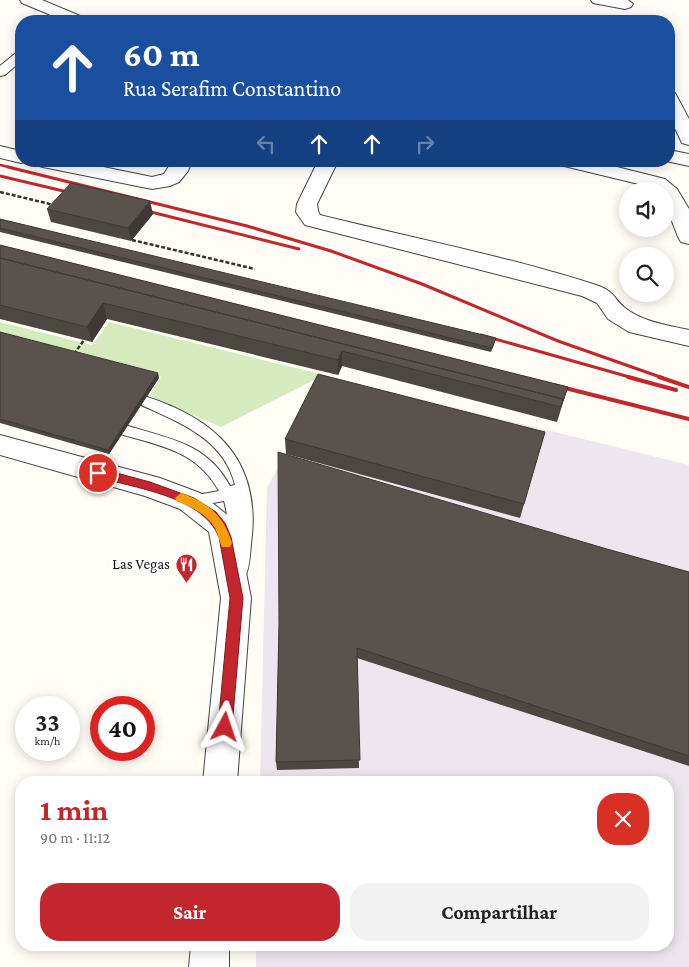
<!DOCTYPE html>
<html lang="pt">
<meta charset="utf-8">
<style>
:root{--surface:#fff;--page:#f2f2f2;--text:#222;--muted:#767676;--accent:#c4262e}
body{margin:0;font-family:"Crimson Pro",serif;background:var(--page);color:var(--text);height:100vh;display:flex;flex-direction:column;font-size:19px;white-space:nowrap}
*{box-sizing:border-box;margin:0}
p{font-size:16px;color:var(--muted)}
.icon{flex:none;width:28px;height:28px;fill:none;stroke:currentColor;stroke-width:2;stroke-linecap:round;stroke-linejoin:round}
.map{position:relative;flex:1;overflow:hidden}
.drawer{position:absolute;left:15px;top:776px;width:659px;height:175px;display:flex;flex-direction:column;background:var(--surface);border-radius:20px;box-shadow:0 2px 12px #0003}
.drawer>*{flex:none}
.guide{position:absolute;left:15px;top:15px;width:660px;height:152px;border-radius:20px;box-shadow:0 2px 12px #0003;background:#1a4fa0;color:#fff;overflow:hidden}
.tools{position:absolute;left:619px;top:182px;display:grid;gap:10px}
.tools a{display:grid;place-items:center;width:55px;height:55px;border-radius:50%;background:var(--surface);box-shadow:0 2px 12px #0003;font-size:25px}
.speed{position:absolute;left:15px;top:696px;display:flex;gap:10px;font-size:25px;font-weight:700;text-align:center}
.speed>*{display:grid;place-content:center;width:65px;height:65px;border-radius:50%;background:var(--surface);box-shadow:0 2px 12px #0003;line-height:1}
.speed small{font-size:12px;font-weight:400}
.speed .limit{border:8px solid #d22;background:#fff;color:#111}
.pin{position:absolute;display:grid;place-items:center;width:42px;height:42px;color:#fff;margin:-21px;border:2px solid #fff;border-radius:50%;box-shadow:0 1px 5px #0007}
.me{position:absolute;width:55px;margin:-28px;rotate:5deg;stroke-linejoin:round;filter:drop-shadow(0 0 4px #0008)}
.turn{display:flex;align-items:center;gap:18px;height:105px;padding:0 25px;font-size:22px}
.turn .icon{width:65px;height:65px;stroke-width:2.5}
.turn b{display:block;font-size:35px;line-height:42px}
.lanes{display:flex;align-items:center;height:48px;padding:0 25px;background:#0003;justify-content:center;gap:25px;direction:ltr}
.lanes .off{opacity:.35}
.round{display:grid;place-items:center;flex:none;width:52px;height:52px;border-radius:20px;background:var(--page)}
.summary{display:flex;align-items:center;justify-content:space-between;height:85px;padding:0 25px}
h1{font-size:30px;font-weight:700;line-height:38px;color:var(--accent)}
.button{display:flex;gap:10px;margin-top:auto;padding:10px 25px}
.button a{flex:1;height:58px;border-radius:20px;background:var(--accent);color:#fff;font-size:20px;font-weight:700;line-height:58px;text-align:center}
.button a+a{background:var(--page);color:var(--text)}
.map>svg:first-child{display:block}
</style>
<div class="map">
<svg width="689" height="967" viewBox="0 0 689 967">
<rect width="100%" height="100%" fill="#fffdf5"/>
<path fill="#eee6ef" d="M326,376L689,465V967H256V945H668V782H260L267,488Z"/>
<path fill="#d5ebbd" d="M0,322L92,345L109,322L324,375L221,427L149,396L161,377L0,333Z"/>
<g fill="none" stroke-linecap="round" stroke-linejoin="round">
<defs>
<path id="service" d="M144,396C214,418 259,458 252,535C250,548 251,565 245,577L240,578L235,577L233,572L237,541L232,539C227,528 228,513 224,501L191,507L186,505L184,501L186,497L219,491C197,451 161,446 120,434L118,430L120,426L125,425C169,439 206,442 230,486L235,485C224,438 178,422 139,404L138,401L139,398Z"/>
<path id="pedestrian" d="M21,51V61L5,75L0,76V66L17,52Z"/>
<path id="minor" d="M591,0H628L633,4L631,7L625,9L593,3Z
M669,92L675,93L689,119V145L682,143L669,116Z
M318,161H338L317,204L318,211L320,215C412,238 506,256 596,285C616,292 612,297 625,308C643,322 667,325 689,330V346L629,332L608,319L597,303L582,296L305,225L296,212L297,204Z
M557,161H593L665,179L677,189L689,209V244L681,242L678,237L665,203V191H656L651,187L560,165Z"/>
<path id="tertiary" d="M20,0H42L85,18L87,21H65L22,3Z
M0,146L21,151V161H28L21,163L0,158Z
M669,150L689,154V166L666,161H669Z
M33,161H74L152,177L164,174L172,161H192L188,171L179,182L170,186L152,189L43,167L36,165Z
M0,435L160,478L200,493L231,518L239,537L251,598L237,782H203L221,598L209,532L180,509L145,496L0,455Z
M191,945H229V967H189Z"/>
</defs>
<use href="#service" stroke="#444" stroke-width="2"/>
<use href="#pedestrian" stroke="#444" stroke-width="2"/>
<use href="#minor" stroke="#444" stroke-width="2"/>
<use href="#tertiary" stroke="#444" stroke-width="2"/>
<path stroke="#333" stroke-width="2.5" stroke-dasharray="4 2" stroke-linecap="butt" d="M0,192L54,205
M132,240L255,269
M74,354L84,340"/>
<use href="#service" fill="#fff" fill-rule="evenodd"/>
<use href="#pedestrian" fill="#fff" fill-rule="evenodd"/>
<use href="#minor" fill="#fff" fill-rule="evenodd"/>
<use href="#tertiary" fill="#fff" fill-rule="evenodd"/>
<path stroke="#c4262e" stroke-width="2.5" d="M0,165L13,168"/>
<path stroke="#c4262e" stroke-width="3" d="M8,167L247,226L331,251L422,284L558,341L663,378
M0,176L76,194
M139,209L299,249
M481,335L633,378"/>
<path stroke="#c4262e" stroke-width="4" d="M628,377L676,390
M659,377L689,387
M553,385L689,419"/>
</g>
<path fill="#4d4742" d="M47,209L153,214L131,241L51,222Z
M0,219L495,342L491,352L0,232Z
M0,245L568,387L557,422L342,366L338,375L107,319L92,342L0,319Z
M0,332L159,378L109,454L0,423Z
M545,432L520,518L286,454L285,439Z
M607,549L689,572V766L357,658L359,768L277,770L276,762L279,624Z"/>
<path fill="#3f3936" d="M150,201L153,214L131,241L128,228Z
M103,303L107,319L92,342L87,327Z
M342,351V366L338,375V360Z
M158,373L159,378L109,454L108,450Z"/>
<path fill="#5a524d" stroke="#3f3936" d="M71,183L150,201L128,228L47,209Z
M0,219L496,338L492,348L0,228Z
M0,245L568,387L563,401L562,400L563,399L0,258Z
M0,258L563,399L561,407L342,351L338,360L103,303L87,327L0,305Z
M0,332L158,373L108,450L0,419Z
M318,374L545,432L524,504L285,439Z
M278,452L607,549L689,572V756L357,648L360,760L276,762L279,624Z"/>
<path fill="#c4262e" stroke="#7f191e" d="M98,468L150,482L194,498L216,512L225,523L231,537L243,598L232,727L229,732L225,734L220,732L218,727L230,598L219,537C202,495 132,488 94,476L92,473L94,470Z"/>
<path fill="#f59e0b" d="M181,493C209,503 223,515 232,543L230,547H222C219,541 218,534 215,528C208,515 190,506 176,501L175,498Z"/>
<defs>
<symbol id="restaurant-pin" viewBox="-11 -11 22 30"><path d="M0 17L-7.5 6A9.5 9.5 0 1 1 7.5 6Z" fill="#c4262e" stroke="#fff"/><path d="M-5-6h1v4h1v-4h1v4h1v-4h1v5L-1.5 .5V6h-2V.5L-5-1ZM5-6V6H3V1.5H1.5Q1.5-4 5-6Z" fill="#fff"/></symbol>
</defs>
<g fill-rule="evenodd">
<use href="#restaurant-pin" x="174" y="552" width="25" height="34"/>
</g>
<g text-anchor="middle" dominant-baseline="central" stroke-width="5" stroke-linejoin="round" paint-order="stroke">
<g font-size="15" fill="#111" stroke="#fff" text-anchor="end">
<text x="170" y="564">Las Vegas</text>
</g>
</g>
</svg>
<div class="tools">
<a><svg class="icon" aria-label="sound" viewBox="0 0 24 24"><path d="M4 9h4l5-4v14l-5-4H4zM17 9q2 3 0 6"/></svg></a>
<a><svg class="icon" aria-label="search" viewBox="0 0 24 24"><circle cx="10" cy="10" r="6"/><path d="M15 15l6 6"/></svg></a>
</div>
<div class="speed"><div>33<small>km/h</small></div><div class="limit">40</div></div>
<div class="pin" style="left:98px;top:473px;background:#d93025"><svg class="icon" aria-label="arrive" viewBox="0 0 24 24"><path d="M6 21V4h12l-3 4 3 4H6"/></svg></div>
<svg class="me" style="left:225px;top:727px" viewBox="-20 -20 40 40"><path d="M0-17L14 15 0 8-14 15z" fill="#c4262e" stroke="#fff" stroke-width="4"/></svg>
<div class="guide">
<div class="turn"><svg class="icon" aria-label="ahead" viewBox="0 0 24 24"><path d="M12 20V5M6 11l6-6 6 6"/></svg><div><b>60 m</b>Rua Serafim Constantino</div></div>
<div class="lanes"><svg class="icon off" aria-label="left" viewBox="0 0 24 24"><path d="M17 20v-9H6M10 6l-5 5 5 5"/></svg><svg class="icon" aria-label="ahead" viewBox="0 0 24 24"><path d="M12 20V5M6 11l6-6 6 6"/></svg><svg class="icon" aria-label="ahead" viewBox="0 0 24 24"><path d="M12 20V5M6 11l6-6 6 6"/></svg><svg class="icon off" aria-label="right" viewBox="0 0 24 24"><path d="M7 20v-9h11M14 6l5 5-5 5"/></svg></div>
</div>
<section class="drawer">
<div class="summary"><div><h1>1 min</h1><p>90 m · 11:12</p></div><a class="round" style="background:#d93025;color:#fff"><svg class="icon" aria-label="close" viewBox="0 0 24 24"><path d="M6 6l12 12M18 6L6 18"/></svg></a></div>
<div class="button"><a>Sair</a><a>Compartilhar</a></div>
</section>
</div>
